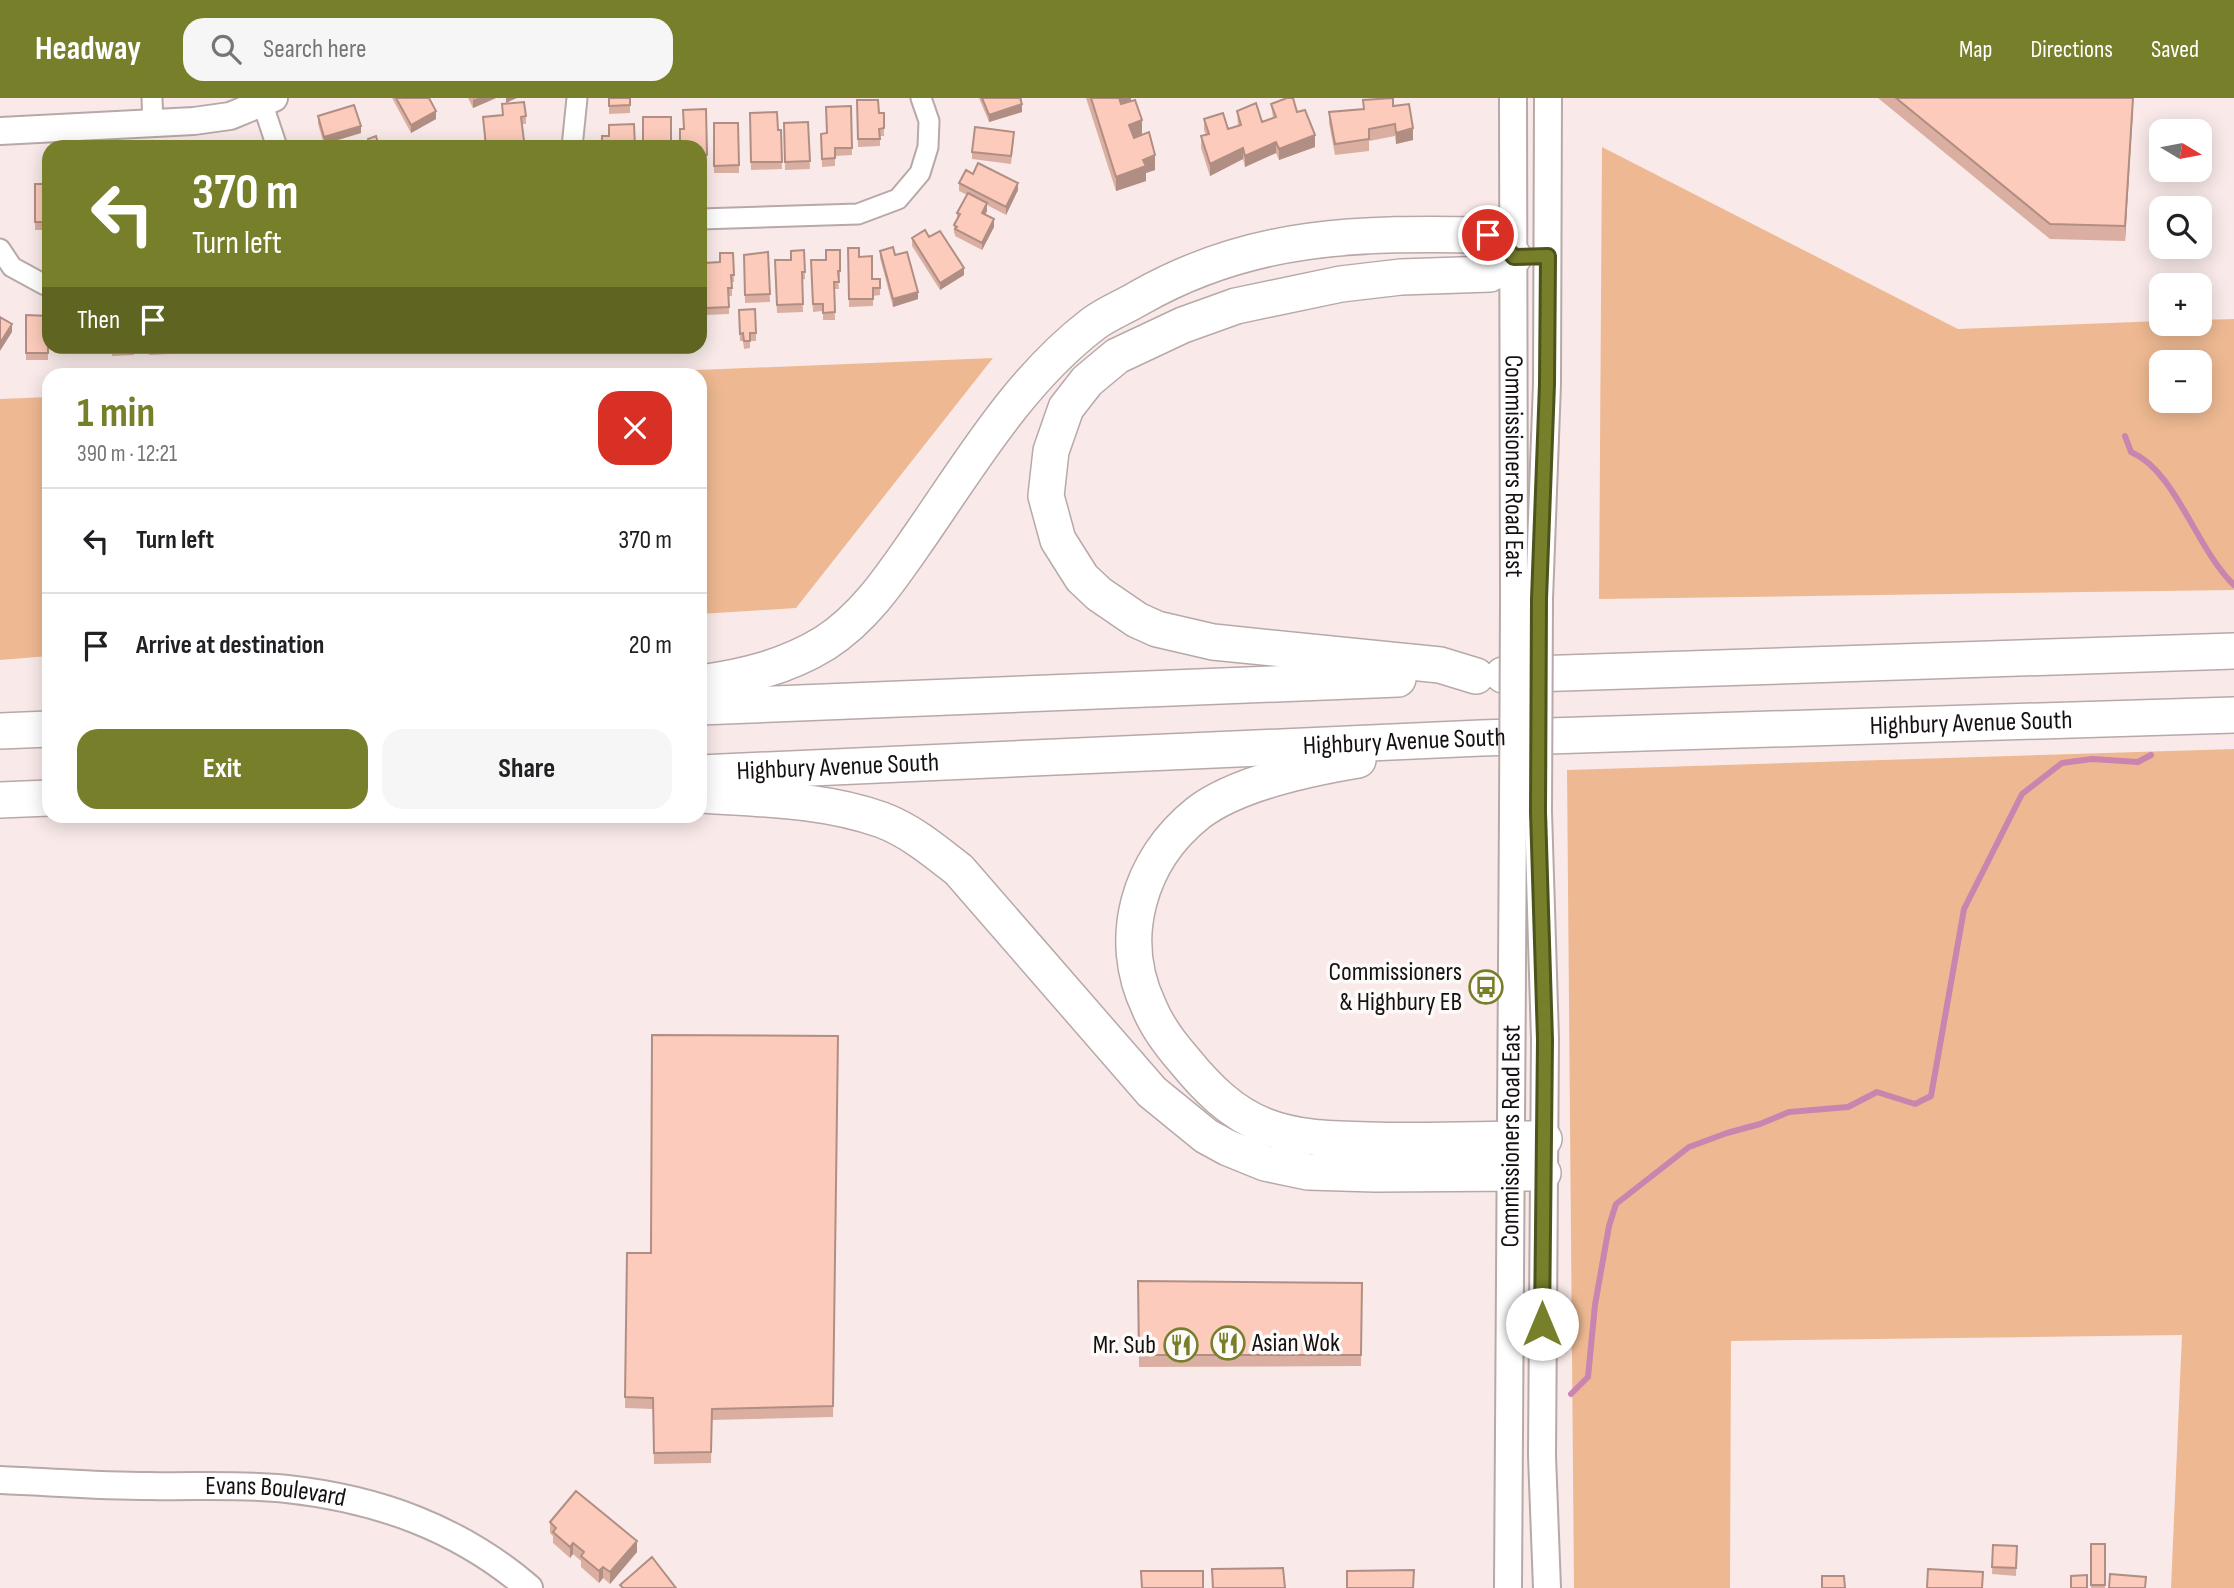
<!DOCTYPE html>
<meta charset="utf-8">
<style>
:root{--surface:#fff;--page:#f6f6f6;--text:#202124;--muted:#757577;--line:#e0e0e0;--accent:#777f2a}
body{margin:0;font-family:"Sofia Sans Condensed",sans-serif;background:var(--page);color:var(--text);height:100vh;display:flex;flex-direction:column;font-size:26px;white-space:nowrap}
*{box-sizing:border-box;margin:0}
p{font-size:23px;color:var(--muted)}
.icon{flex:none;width:38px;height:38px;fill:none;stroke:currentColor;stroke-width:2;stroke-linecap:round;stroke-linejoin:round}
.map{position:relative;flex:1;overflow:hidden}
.side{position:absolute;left:42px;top:270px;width:665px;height:455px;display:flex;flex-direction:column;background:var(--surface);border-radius:21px;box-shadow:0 4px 18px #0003}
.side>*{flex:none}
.top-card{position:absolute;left:42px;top:42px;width:665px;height:214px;border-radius:21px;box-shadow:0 4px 18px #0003;background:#777f2a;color:#fff;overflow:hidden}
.needle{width:46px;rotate:100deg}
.tools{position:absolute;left:2149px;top:21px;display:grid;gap:14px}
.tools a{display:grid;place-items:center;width:63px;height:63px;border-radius:14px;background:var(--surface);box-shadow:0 4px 18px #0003;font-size:35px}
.pin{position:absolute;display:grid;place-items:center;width:60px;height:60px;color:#fff;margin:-30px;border:4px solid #fff;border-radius:50%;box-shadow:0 2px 7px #0007}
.me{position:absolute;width:77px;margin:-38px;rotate:0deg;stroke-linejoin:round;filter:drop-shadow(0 0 5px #0008)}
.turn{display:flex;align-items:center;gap:24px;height:147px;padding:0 35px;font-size:32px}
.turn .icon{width:91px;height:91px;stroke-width:2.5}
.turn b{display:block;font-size:49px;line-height:60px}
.then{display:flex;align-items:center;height:66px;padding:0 35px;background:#0003;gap:14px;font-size:26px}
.round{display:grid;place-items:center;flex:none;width:74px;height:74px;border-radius:21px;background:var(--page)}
.head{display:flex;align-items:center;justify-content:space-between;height:119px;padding:0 35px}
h1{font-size:42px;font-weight:700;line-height:52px;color:var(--accent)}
.button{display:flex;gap:14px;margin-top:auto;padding:14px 35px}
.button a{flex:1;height:80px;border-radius:21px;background:var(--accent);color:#fff;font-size:28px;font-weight:700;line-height:80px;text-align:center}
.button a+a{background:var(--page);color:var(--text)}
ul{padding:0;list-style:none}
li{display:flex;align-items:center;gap:21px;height:105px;padding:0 35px;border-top:2px solid var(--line)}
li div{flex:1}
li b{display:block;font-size:26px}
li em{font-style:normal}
header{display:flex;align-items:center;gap:42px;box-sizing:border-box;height:98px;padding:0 35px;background:var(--accent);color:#fff}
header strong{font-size:33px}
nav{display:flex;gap:38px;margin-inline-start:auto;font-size:24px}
.search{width:490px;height:63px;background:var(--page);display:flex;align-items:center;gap:18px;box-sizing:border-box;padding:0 24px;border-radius:21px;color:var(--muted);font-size:26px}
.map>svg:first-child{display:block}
</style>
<header>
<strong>Headway</strong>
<div class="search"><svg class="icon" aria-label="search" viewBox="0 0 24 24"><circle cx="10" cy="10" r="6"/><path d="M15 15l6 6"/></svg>Search here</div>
<nav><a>Map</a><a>Directions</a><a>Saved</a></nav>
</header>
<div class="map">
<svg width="2234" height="1490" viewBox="0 0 2234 1490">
<rect width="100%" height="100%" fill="#f9eae9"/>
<path fill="#eeb992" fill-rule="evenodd" d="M1602,49L1958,231L2161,223V226H2200V222L2234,221V492L1599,501ZM2161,264H2200V303H2161Z
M993,260L796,510L700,516V276H600Z
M49,299V558L0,562V301Z
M2234,651V1490H2171L2182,1237L1731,1243L1730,1490H1574L1567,672Z"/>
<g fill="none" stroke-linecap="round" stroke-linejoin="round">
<path stroke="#c984af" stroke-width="6" d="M2125,338L2131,354C2176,373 2196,451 2234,487
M1571,1296L1588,1279L1595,1207L1609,1128L1616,1106L1689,1049L1727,1035L1760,1026L1789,1014L1848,1009L1877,994L1915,1006L1931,998L1964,811L2022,696L2062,665L2092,661L2138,664L2151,657"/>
<defs>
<path id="street" d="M152,0L153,27
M262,4L277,49
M572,49L577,0
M700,121L858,116L898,101L920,75L928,49L929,23L921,0
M0,151L12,169L45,187L49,186"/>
<g id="secondary">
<path id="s1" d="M1513,0L1514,503"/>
<path d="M0,33L194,23L230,18L274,0"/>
<path d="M1539,501L1547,286L1548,0"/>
<path d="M1538,714L1545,941L1542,1358L1547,1490"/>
<path id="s2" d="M0,1382C50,1384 99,1388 149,1388C193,1389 243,1386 287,1391C378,1401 459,1430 529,1490"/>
<path id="s3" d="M1508,1490L1513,713"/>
</g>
<g id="highway">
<path d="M1503,577L2234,553"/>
<path d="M700,585C744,579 786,569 825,545C867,518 894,475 922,435C973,361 1021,281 1093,226C1106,216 1124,209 1139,200C1253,135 1360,135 1488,137L1500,144L1514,159L1490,176L1401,179L1341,186L1236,208L1183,227L1117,258L1087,283L1066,310L1051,353L1046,398L1058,442L1082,480L1099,496L1137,522L1157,531L1213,544L1440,567L1476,578"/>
<path d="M700,609L1398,581"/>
<path d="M0,633L49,631"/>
<path d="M1358,662C1310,670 1237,685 1198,715C1139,762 1116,840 1149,909C1157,929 1170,946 1184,962C1206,989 1231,1015 1265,1028C1298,1041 1334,1041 1369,1042C1427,1044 1485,1041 1544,1041"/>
<path id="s4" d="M700,675L1481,640L2234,617"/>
<path d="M700,697C761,701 824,701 882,722C911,733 935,753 959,772L1152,994L1206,1038L1228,1050L1265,1065L1308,1074L1375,1076L1543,1075"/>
<path d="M0,702L49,700"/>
</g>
</defs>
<use href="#street" stroke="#b7a9a8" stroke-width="23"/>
<use href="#secondary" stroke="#b7a9a8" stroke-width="30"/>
<use href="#highway" stroke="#b7a9a8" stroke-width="38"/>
<use href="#street" stroke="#fff" stroke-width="19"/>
<use href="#secondary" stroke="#fff" stroke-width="26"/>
<use href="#highway" stroke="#fff" stroke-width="35"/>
<defs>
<path id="secondary-bridge" d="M1513,713L1514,503
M1538,714L1539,501"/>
</defs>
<use href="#secondary-bridge" stroke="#b7a9a8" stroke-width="30" stroke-linecap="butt"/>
<use href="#secondary-bridge" stroke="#fff" stroke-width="26"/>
</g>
<path fill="#daafa1" d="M392,0H429L436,21L411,35Z
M468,0H496L473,10Z
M609,0L630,7V15L609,16Z
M979,0H1022V3H1021L1022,14L989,24Z
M1086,0H1131V3L1142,37L1155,72L1146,75V83L1116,93Z
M1878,0H2133L2125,143L2050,141Z
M857,2L879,15H884V38H880V48L858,49Z
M1363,2L1393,8L1413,42L1396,46L1395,38L1369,43V53L1335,57L1329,25V14L1363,11Z
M502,6L526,18V26H522L524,49H485L483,19L502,17Z
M1271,6L1297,14L1315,49L1279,62L1276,55L1245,69L1243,61L1210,78L1201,50V38L1206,37L1204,32V21L1228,31L1238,28L1237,13L1262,24L1273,20Z
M851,8L852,57L835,58V68L822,69L821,36L827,35Z
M706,11L707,65H700V49L680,45L684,31Z
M750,15L778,32H781L782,71L751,72Z
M318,18L361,35L324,46L318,26Z
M808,24L810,71L785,72L784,25Z
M714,25H738L739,75H714Z
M1014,42L1011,66L972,61V54Z
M973,76L1018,92L1006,117L987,107V113L985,117L994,129L982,152L955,138V136L954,135V127L957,120V115L967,97L959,93V85Z
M35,86H49V132H35Z
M912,140L964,177L940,192L912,148Z
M848,150L859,159L872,181H880V197L873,198V208L849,209Z
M804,152L805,181L802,182L803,214L777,215L775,162H791Z
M840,152V180L838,181L839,191H834L835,222H823V213L813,214L811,162H826Z
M880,153L895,157L918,201L893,209L880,160Z
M768,154L770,204L745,205L744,157Z
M733,155L734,184H732V198H729V216L706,217L704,165L720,164Z
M739,212L756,235V243H750V250L744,251L743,243H740Z
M26,217L48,218V262H26Z
M68,248H90V255H68Z
M112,248H134V257L112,258Z
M149,248L171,249V256L149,257Z
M238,248H260V254L239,255Z
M838,938L833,1319L712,1322L711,1365L654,1366L653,1311L625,1310L627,1155H651Z
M1138,1183L1362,1185L1361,1268L1139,1269Z
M550,1424L637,1454L610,1486L603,1480L599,1485L581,1469V1463L573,1456L570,1460L553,1445V1438L550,1435Z
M2091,1446H2105V1490H2091Z
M1993,1447L2017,1448L2016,1478L1992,1476Z"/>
<path fill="#b18e83" d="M478,0H496L473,10V2Z
M506,0H517L506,5Z
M1117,0H1131V5L1117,10Z
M2133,0V12L2125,143V128Z
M1022,6V14L989,24V17Z
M436,13V21L411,35V27Z
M1142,22V37L1129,42V27Z
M361,28V35L324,46V39Z
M1413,30V42L1396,46V35Z
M1315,37V49L1279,62V51Z
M1276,44V55L1245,69V58Z
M1243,50V61L1210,78V66Z
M1155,57V72L1146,75V83L1116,93V79L1143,62Z
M1018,85V92L1006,117V109Z
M987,105V113L982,123V115Z
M994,121V129L982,152V145Z
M964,170V177L940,192V185Z
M918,194V201L893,209V201Z
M12,226V234L0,253V245Z
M637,1443V1454L610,1486V1474Z
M573,1445V1456L570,1460V1449Z
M603,1469V1480L599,1485V1473Z"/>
<path fill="#fdcbbb" stroke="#b18e83" stroke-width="2" d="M396,0H429L436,13L411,27Z
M609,0H630V7L609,8Z
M982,0H1020L1022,6L989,17Z
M1091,0H1119L1121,6L1135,2L1142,22L1129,27L1134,40L1149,34L1155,57L1143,62L1146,68L1116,79Z
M1287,0H1293L1297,14L1305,12L1315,37L1279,51L1276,44L1245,58L1243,50L1210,66L1201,38L1209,36L1204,21L1223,15L1228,31L1241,27L1237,13L1256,5L1262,24L1276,19L1271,6Z
M1393,0V8L1409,6L1413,30L1396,35L1395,26L1369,31V41L1335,46L1329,14L1364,11L1363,2Z
M1896,0H2133L2125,128L2050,126Z
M857,2H878L879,15H884V30L879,31L880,41H858Z
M524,4L526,18L521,19L524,43L486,48L483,19L503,17L502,6Z
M354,7L361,28L324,39L318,18Z
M851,8L852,50H835V60L822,61L821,36L827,35L826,9Z
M706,11L707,57L700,58V49H678V45H680V31H684L683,12Z
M777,14L778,32H781L782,64H751L750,15Z
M643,19H671V49H643Z
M808,24L810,63L785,64L784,25Z
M714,25H738L739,67L714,68Z
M634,26L635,49H602V38H609V27Z
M975,29L1014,34L1011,58L972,54Z
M376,38L378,46H376L377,49H356L370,45L368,41Z
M978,65L1018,85L1006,109L959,85L966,72L973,76Z
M35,86H49V124H35Z
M968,95L987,105L982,115L994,121L982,145L955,131L957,129L954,127L960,116L957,115Z
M925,132L929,139L940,133L964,170L940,185L912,140Z
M893,149L895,157L907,154L918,194L893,201L880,153Z
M848,150H859V159L872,158V181H880V190H873V201H849Z
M804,152L805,174H802L803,206L777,207L775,162H791V153Z
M826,152H840V173H838L839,184H834L835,214L823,215V206H813L811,162H826Z
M768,154L770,196L745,197L744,157Z
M720,155H733L734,177H731L732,190H728L729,209L706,210L704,165L720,164Z
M755,211L756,235H750V243H744L743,235L740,236L739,212Z
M26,217L48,218V255H26Z
M0,219L12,226L0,245Z
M112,248H134V249L112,250Z
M652,937L838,938L833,1308L712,1311L711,1354L654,1355L653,1300L625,1299L627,1155H651Z
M1138,1183L1362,1185L1361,1257H1139Z
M576,1393L637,1443L610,1474L603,1469L599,1473L581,1458L584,1454L573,1445L570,1449L553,1434L556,1430L550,1424Z
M2091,1446H2105V1487H2091Z
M1993,1447L2017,1448L2016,1470L1992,1469Z
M652,1459L676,1490H623L620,1487Z
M1283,1470L1285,1490H1213L1212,1471Z
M1928,1471L1983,1474L1982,1490H1927Z
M1414,1472L1413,1490H1347V1473Z
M1141,1473H1203V1490H1142Z
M2110,1476L2146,1479L2145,1490H2109Z
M2087,1477V1490H2071V1478Z
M1822,1478H1844L1845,1490H1822Z"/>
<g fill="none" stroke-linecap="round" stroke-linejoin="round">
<defs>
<path id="route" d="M1488,137L1500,144L1514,159L1548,158L1547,286L1539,501L1538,714L1545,942L1542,1226"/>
</defs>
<use href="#route" stroke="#4d531b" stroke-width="18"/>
<use href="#route" stroke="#777f2a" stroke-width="12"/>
</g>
<defs>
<symbol id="bus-ring" viewBox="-11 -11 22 22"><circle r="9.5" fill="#fdfafa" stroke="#777f2a" stroke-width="1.5"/><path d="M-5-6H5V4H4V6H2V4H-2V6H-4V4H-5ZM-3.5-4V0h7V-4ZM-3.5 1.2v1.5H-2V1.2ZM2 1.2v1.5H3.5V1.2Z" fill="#777f2a"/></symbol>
<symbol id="restaurant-ring" viewBox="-11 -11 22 22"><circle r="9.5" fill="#fdfafa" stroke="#777f2a" stroke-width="1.5"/><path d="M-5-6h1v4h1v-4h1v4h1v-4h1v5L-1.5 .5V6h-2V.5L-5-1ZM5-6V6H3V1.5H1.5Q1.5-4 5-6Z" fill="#777f2a"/></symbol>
</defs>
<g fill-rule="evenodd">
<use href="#bus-ring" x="1467" y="870" width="38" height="38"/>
<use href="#restaurant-ring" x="1209" y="1226" width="38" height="38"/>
<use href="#restaurant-ring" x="1162" y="1228" width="38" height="38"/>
</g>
<g text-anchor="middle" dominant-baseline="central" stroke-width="7" stroke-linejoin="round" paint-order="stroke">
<g font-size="26" fill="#161111" stroke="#fdfafa">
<text stroke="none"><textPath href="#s1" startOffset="368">Commissioners Road East</textPath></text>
<text stroke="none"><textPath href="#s4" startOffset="1272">Highbury Avenue South</textPath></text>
<text stroke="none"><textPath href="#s4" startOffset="705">Highbury Avenue South</textPath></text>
<text stroke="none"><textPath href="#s4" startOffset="138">Highbury Avenue South</textPath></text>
<text stroke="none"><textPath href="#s3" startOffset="452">Commissioners Road East</textPath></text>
<text stroke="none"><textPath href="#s2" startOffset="276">Evans Boulevard</textPath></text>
</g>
<g font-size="26" fill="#161111" stroke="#fdfafa" text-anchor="end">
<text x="1462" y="874">Commissioners<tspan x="1462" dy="30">&amp; Highbury EB</tspan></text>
<text x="1252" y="1245" text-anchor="start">Asian Wok</text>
<text x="1156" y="1247">Mr. Sub</text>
</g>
</g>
</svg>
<div class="tools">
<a><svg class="needle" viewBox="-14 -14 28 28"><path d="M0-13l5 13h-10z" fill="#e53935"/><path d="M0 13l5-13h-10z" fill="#757577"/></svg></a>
<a><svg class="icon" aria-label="search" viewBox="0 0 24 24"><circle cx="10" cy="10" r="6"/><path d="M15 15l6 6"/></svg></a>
<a>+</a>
<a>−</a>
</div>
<div class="pin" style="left:1488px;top:137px;background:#d93025"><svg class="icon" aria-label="arrive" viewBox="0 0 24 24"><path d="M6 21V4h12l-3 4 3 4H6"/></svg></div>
<svg class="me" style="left:1542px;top:1226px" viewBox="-20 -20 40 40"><circle r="19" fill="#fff"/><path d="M0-13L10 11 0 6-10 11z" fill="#777f2a"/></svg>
<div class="top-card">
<div class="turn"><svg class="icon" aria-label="left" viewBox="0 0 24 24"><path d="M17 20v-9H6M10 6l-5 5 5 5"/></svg><div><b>370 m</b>Turn left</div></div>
<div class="then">Then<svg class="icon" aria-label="arrive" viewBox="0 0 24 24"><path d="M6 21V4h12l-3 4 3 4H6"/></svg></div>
</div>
<section class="side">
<div class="head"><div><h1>1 min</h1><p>390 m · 12:21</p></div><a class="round" style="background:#d93025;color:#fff"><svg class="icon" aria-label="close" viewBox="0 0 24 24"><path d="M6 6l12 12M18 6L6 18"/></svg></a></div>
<ul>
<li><svg class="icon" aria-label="left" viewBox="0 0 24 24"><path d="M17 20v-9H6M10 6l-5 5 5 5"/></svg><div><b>Turn left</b></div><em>370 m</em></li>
<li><svg class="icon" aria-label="arrive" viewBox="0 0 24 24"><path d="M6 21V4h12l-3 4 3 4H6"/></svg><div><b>Arrive at destination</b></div><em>20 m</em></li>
</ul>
<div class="button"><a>Exit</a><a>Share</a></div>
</section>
</div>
